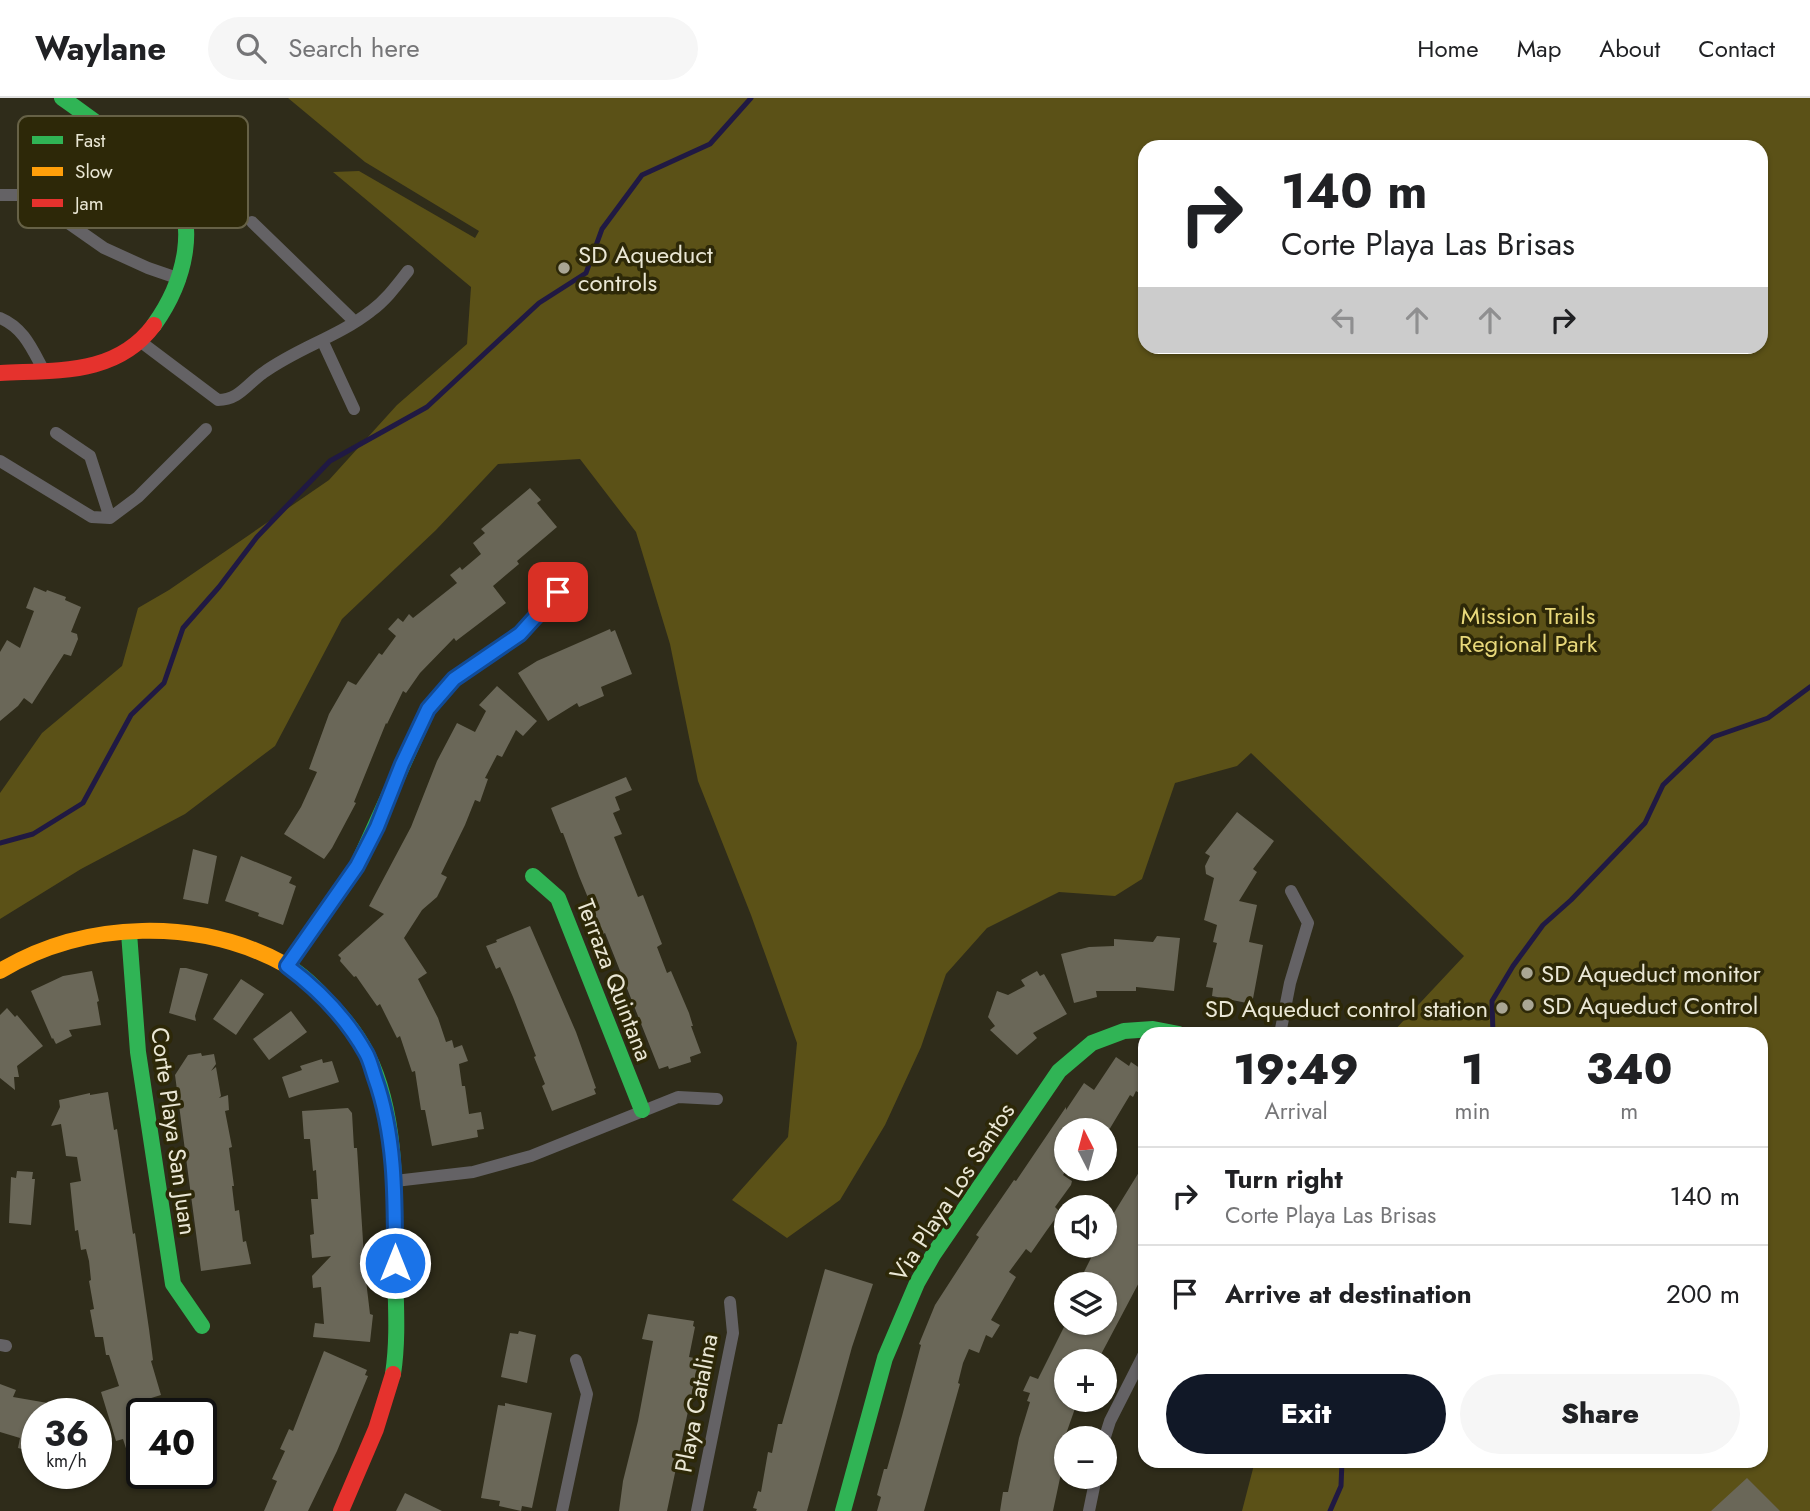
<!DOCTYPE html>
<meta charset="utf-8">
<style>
:root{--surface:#fff;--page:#f6f6f6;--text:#202124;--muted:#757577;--line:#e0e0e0;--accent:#111827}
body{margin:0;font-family:Jost,sans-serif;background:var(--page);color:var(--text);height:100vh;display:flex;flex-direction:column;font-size:26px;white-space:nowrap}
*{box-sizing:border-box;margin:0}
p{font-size:23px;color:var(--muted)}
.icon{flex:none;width:38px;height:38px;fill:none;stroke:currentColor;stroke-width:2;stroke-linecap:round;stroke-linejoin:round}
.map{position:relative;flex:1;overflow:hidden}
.side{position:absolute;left:1138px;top:929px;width:630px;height:441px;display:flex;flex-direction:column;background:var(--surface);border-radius:21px;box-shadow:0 2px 5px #0004}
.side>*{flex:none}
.guide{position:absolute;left:1138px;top:42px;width:630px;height:214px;border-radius:21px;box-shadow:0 2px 5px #0004;background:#fff;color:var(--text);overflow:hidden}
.needle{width:46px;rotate:354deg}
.buttons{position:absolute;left:1054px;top:1020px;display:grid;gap:14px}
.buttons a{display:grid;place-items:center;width:63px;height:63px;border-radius:50%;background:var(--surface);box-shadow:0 2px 5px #0004;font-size:35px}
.speed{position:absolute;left:21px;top:1300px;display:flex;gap:14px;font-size:35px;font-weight:700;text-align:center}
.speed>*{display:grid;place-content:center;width:91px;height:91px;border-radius:50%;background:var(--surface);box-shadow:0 2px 5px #0004;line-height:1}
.speed small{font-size:18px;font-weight:400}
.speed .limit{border:4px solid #111;border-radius:10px;background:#fff;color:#111}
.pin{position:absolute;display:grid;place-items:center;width:60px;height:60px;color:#fff;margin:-30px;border-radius:14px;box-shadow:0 4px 10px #0006}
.me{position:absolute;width:77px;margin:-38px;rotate:0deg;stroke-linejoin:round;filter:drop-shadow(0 0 5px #0008)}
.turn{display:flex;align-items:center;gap:24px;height:147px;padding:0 28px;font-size:32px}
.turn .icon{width:91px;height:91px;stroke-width:2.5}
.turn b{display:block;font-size:49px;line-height:60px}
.lanes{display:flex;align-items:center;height:66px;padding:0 28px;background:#0003;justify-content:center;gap:35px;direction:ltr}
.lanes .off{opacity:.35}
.eta{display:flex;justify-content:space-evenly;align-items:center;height:119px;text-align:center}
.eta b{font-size:42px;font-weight:800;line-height:49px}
.primary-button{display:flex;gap:14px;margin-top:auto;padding:14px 28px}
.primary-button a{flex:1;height:80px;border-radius:42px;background:var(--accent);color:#fff;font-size:28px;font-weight:800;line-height:80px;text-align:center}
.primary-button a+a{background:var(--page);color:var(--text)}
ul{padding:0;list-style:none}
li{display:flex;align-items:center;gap:21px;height:98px;padding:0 28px;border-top:2px solid var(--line)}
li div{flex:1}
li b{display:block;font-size:26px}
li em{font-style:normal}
header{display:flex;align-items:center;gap:42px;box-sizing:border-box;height:98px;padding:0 35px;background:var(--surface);border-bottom:2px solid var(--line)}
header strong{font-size:33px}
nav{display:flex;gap:38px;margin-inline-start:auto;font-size:24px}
.search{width:490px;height:63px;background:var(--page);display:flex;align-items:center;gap:18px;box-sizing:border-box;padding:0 24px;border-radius:38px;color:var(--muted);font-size:26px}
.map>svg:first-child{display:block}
</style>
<header>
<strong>Waylane</strong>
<div class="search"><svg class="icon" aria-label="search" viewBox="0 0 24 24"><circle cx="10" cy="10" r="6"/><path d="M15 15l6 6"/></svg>Search here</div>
<nav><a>Home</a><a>Map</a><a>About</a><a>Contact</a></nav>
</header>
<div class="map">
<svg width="1810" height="1413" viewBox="0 0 1810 1413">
<rect width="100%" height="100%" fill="#2f2c1a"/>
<path fill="#5b5117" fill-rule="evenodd" d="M288,0H1810V1413H1242L1255,1363H1760V936H1391L1464,858L1251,655L1237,668L1175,685L1142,781L1115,798L1059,794L987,830L946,876L921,949L885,1027L840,1102L787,1140L732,1102L788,1039L797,945L751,817L698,683L670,546L636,434L580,361L498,366L436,432L342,521L275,648L185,716L81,771L0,821V695L42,635L122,568L138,510L169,492L329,382L397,307L467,246L471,189L333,74L359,73L475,140L479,133L365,64ZM1144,49H1760V248H1144Z"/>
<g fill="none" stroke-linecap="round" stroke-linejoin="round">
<path stroke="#201943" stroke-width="5" d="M0,745L33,736L83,705L131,617L164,585L183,530L219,489L257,439L330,363L427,309L539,205L586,175L602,131L642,77L710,46L751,0
M1493,936L1492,903L1513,868L1543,827L1571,802L1645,725L1663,687L1713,639L1768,620L1810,589
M1330,1413L1341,1388L1342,1363"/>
</g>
<path fill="#6a6758" d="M530,390L541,402L537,405L557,429L517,463L519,466L493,488L506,505L456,543L454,540L420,575L406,595L403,593L387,626L386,625L354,704L356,705L332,750L324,761L284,736L301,709L317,674L309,671L329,616L348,583L356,587L379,555L382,557L396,538L388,531L398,520L403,524L409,516L413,520L457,485L450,477L460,469L462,472L481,456L473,445L485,435L481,431Z
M34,489L46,494L47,492L66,499L65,502L81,509L71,534L77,536L78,541L71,558L64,556L32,606L24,600L18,608L0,623V554L7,542L20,550L34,513L26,510Z
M610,531L611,534L615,532L632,576L601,589L604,598L579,609L577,605L548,623L518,575L537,563Z
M497,588L537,623L523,638L516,632L502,659L497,657L485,680L488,681L480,704L475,702L465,727L441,776L447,779L437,799L422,812L404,840L427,875L418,881L438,920L446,944L452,942L454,950L462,947L468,963L459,966L462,988H465L469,1016L481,1014L484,1031L477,1032L478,1039L432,1048L425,1012H421L415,973L412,974L400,938L397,940L380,906L377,908L356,878L354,879L340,863L341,860L338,857L384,816L369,808L411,729L437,663L457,625L475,634L486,613L479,607Z
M626,679L632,692L615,699L620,712L613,715L622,736L614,739L638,799L643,797L662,846L657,849L667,875L671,873L689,915L693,928H691L701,955L690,959L691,964L669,971L668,968L659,971L605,835L603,836L579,778L563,735H561L551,710Z
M1237,714L1274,743L1253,771L1257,774L1239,803L1257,807L1249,844L1263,847L1252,906L1212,898L1213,890L1206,889L1217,845L1213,844L1217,827L1204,822L1214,780L1206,776L1205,768L1210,758L1205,755Z
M193,751L217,758L208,806L183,801Z
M241,758L292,779L289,785L296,788L283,827L258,818L259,815L225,803Z
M530,828L576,934L596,990L594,991L596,996L552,1013L542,988L545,986L534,959L536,958L513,899L500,869L496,871L486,848L497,844L496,842Z
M1157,838L1180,840L1174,893L1136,889V893H1096L1097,899L1074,905L1061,856L1089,849L1114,848V841L1153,844Z
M180,870H186L208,876L195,918L196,923L169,915Z
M92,873L99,903L97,904L101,927L69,932L72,938L56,946L53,940L52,941L31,893L63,878Z
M1037,873L1040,878L1044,876L1067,916L1033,935L1037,940L1017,957L990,932L995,928L988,919L997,893L1008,897L1025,888L1021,882Z
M241,881L264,896L236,937L213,921Z
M7,910L15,919L17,917L43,948L17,968L19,979H14L15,992L0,980V917Z
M291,913L307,934L269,962L253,941Z
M201,955L202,958L214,956L216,966L211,973L216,969L221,998L219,1000L228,997L229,1012L225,1013L232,1049L229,1050L234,1088H232L235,1113L239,1112L243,1144L246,1143L251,1166L201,1173L175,977L188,957Z
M1116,959L1129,968L1131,964L1144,973V998L1136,993L1133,999L1130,997L1109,1032H1066V1072L1063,1077L1072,1083L1071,1087L1055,1109L1060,1114L1047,1132L1031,1155L1026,1151L1009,1174L1016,1179L991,1222L1000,1227L992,1240L986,1237L979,1255L969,1251L963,1265L958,1285L960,1286L924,1413H877L881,1399L877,1397L884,1371H887L902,1318L921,1247L919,1246L935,1207L979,1139L976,1137L1014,1082L1016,1083L1066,1009V1012L1084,985L1094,992Z
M322,961L323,965L332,963L339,984L289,1000L282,979L302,972L300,968Z
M108,994L114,1032L117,1031L133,1136L135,1135L149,1231L153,1262L151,1263L161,1297L148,1301L153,1316H142V1390L139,1391L123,1341L116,1343L101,1294L119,1288L109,1257H106L103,1239H95L90,1212L94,1211L89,1183L91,1182L89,1163L86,1151L81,1152L78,1132L75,1133L70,1085L81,1083L77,1059L66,1058L61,1026L51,1028L60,1009L59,1002L90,995V997Z
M348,1010L352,1015L354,1050H357L365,1174L370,1216L373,1217L370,1244L313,1239L315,1225L324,1226L321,1189L313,1190L312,1178L331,1158L312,1160L310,1137L314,1136L311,1101H318L316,1072L313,1073L310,1041H304L302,1013Z
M1144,1066V1175L1097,1264H1066V1302H1078L1066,1336V1352L1053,1413H1000L1003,1394H1008L1019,1340L1030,1304L1027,1303L1030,1295L1023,1293L1030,1278L1038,1281L1066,1225H1104V1186H1078L1097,1148H1104V1131Z
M17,1073L33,1074L32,1081H35L31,1127L9,1125L11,1079L16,1080Z
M825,1171L873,1186L852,1249L807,1413H756L757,1411L753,1410L758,1393L761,1394L768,1354L772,1355L778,1326H782Z
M648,1216L694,1223L693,1228L695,1229L689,1259L699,1261L667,1413H619L623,1383L638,1323L653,1243L642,1241Z
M519,1233L536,1237L527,1285L501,1279L510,1235L518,1236Z
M324,1253L367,1272L365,1277L368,1278L337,1353L308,1413H264L277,1383L272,1381L285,1353L280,1351L289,1331L293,1333Z
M0,1286L16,1292L13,1299L71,1309L70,1316H37V1355L18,1350L20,1340L0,1334Z
M505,1305L552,1315L532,1410L522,1408L521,1413L499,1408L500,1403L481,1400L498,1307L505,1308Z
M1747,1380L1780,1413H1711Z
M405,1395L442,1413H396Z"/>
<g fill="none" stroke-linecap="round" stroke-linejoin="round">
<path stroke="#646265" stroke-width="12" d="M0,97H20L34,101L104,150L148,170L180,181
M252,124L355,224
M0,220C24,230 32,251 44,273
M322,242L354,311
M141,244L218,302C239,302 247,286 263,275C297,250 338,239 371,213C386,202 397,187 408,173
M56,335L90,358L110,420
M0,363L92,419L110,420L138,399L206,331
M1280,936L1290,885L1308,825L1291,793
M395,1083L473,1074L531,1058L678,999L717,1001
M0,1247L6,1248
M1104,1342L1110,1323L1144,1256
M562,1413L587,1296L576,1262
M697,1413L733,1235L730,1204
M1089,1413L1096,1379"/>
<path stroke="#30b455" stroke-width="16" d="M62,0C81,13 100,28 119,41C134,53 152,63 165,78C203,122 184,185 154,227
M533,778L558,800L642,1012
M129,835L138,954L173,1186L202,1228
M286,867C303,877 317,891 330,906C345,921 359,939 368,958C397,1016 395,1095 395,1158C395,1198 399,1237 393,1276
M287,868L357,768L428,611L454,581L520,536L558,494
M843,1413L885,1260L917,1185L933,1157L1059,973L1092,945L1124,933L1153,931L1179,936"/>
<path stroke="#ff9f0a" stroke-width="16" d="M0,873C85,822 199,819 286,867"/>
<path stroke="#e5322d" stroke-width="16" d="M0,275C56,272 116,278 154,227
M341,1413L376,1331L393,1276"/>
</g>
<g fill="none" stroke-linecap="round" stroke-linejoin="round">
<defs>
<path id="route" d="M395,1165C395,1102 396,1039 375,980C372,971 370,962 366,955C347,921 318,891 287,868L357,768L377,729L402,666L428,611L454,581L520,536L558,494"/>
</defs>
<use href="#route" stroke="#114b97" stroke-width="18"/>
<use href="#route" stroke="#1a73e8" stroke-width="12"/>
</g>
<g fill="#a9a694" stroke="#2d2808" stroke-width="2.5">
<circle cx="564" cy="170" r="7"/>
<circle cx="1527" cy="875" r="7"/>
<circle cx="1528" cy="907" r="7"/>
<circle cx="1502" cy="910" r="7"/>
</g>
<g text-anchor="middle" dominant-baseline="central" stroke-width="7" stroke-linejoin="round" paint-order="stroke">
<g font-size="24" fill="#eae7d5" stroke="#2d2808" text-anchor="start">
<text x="578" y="156">SD Aqueduct<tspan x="578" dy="28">controls</tspan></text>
<text x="1541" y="875">SD Aqueduct monitor</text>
<text x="1542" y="907">SD Aqueduct Control</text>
<text x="1488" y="910" text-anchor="end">SD Aqueduct control station</text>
</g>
<g font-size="24" fill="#e8d87a" stroke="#2d2808">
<text x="1528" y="517">Mission Trails<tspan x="1528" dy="28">Regional Park</tspan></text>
</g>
<g font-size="24" fill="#eae7d5" stroke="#2d2808">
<text transform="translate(615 882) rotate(69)">Terraza Quintana</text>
<text transform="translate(174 1033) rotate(82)">Corte Playa San Juan</text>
<text transform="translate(952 1094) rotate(-57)">Via Playa Los Santos</text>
<text transform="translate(696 1305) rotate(-79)">Playa Catalina</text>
</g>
</g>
<rect x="18" y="18" width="230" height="112" rx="10" fill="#2d2808" stroke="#666146" stroke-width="2"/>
<rect x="32" y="38" width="31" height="8" fill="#30b455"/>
<rect x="32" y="69" width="31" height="9" fill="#ff9f0a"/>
<rect x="32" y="101" width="31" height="8" fill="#e5322d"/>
<g font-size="19" fill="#eae7d5">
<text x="75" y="49">Fast</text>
<text x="75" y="80">Slow</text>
<text x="75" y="112">Jam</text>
</g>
</svg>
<div class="buttons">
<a><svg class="needle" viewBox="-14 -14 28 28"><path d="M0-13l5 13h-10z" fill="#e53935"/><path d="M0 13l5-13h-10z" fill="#757577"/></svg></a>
<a><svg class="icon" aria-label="sound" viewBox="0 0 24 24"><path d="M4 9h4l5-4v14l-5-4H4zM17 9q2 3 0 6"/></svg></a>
<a><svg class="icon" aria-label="layers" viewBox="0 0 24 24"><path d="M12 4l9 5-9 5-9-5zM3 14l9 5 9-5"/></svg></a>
<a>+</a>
<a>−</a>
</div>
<div class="speed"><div>36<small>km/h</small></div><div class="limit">40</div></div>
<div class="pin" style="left:558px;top:494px;background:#d93025"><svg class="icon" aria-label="arrive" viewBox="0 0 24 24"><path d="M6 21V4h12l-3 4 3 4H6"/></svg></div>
<svg class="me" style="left:395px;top:1165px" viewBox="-20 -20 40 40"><circle r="17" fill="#1a73e8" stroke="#fff" stroke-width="3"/><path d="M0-11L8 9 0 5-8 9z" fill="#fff"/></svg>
<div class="guide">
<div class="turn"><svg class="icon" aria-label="right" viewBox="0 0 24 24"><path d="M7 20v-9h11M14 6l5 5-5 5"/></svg><div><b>140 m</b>Corte Playa Las Brisas</div></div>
<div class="lanes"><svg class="icon off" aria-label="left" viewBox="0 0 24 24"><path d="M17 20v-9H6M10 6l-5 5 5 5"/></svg><svg class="icon off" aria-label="ahead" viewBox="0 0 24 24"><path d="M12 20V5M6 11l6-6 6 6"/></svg><svg class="icon off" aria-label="ahead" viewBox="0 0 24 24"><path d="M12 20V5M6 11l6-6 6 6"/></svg><svg class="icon" aria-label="right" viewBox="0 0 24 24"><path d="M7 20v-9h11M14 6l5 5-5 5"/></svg></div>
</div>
<section class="side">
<div class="eta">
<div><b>19:49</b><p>Arrival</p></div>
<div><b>1</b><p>min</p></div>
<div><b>340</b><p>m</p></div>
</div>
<ul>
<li><svg class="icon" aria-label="right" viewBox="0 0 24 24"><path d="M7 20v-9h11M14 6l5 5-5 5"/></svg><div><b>Turn right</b><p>Corte Playa Las Brisas</p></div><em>140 m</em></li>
<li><svg class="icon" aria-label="arrive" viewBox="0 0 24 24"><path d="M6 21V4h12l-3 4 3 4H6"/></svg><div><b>Arrive at destination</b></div><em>200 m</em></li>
</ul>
<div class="primary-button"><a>Exit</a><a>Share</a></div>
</section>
</div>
